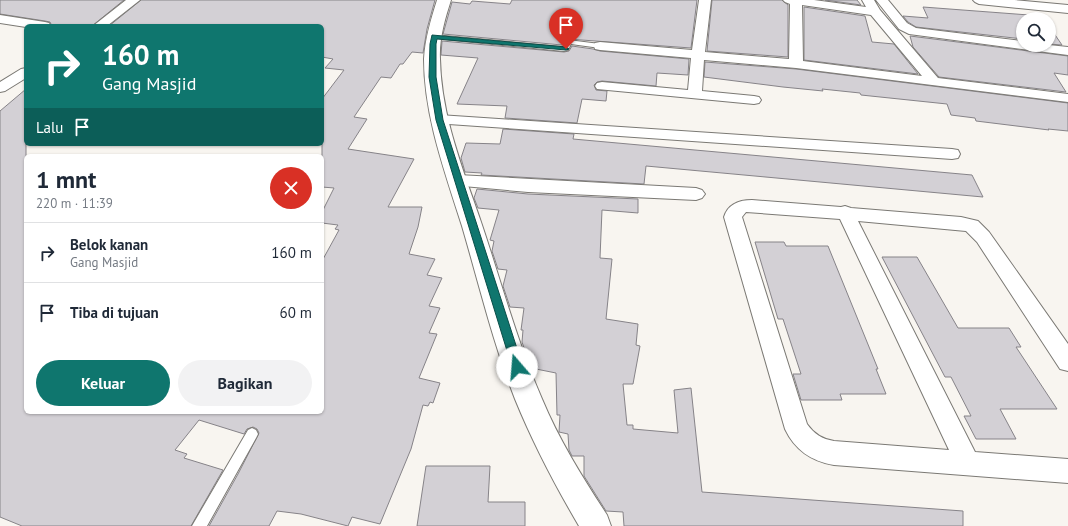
<!DOCTYPE html>
<html lang="id">
<meta charset="utf-8">
<style>
:root{--surface:#fff;--page:#f2f2f3;--text:#1f2937;--muted:#747a83;--line:#e0e1e3;--accent:#0f766e}
body{margin:0;font-family:"PT Sans",sans-serif;background:var(--page);color:var(--text);height:100vh;display:flex;flex-direction:column;font-size:15px;white-space:nowrap}
*{box-sizing:border-box;margin:0}
p{font-size:13px;color:var(--muted)}
.icon{flex:none;width:22px;height:22px;fill:none;stroke:currentColor;stroke-width:2;stroke-linecap:round;stroke-linejoin:round}
.map{position:relative;flex:1;overflow:hidden}
.drawer{position:absolute;left:24px;top:154px;width:300px;height:260px;display:flex;flex-direction:column;background:var(--surface);border-radius:6px;box-shadow:0 1px 3px #0004}
.drawer>*{flex:none}
.guide{position:absolute;left:24px;top:24px;width:300px;height:122px;border-radius:6px;box-shadow:0 1px 3px #0004;background:#0f766e;color:#fff;overflow:hidden}
.tools{position:absolute;left:1016px;top:12px;display:grid;gap:8px}
.tools a{display:grid;place-items:center;width:40px;height:40px;border-radius:50%;background:var(--surface);box-shadow:0 1px 3px #0004;font-size:20px}
.pin{position:absolute;display:grid;place-items:center;width:34px;height:34px;color:#fff;margin:-41px -17px;border-radius:50% 50% 50% 0;rotate:-45deg;box-shadow:0 0 4px #0007}
.pin .icon{rotate:45deg}
.me{position:absolute;width:44px;margin:-22px;rotate:342deg;stroke-linejoin:round;filter:drop-shadow(0 0 3px #0008)}
.turn{display:flex;align-items:center;gap:14px;height:84px;padding:0 12px;font-size:18px}
.turn .icon{width:52px;height:52px;stroke-width:2.5}
.turn b{display:block;font-size:28px;line-height:34px}
.then{display:flex;align-items:center;height:38px;padding:0 12px;background:#0003;gap:8px;font-size:15px}
.round{display:grid;place-items:center;flex:none;width:42px;height:42px;border-radius:21px;background:var(--page)}
.head{display:flex;align-items:center;justify-content:space-between;height:68px;padding:0 12px}
h1{font-size:24px;font-weight:700;line-height:30px}
.action{display:flex;gap:8px;margin-top:auto;padding:8px 12px}
.action a{flex:1;height:46px;border-radius:24px;background:var(--accent);color:#fff;font-size:16px;font-weight:700;line-height:46px;text-align:center}
.action a+a{background:var(--page);color:var(--text)}
ul{padding:0;list-style:none}
li{display:flex;align-items:center;gap:12px;height:60px;padding:0 12px;border-top:1px solid var(--line)}
li div{flex:1}
li b{display:block;font-size:15px}
li em{font-style:normal}
.map>svg:first-child{display:block}
</style>
<div class="map">
<svg width="1068" height="526" viewBox="0 0 1068 526">
<rect width="100%" height="100%" fill="#f8f5f0"/>
<path fill="#d3d0d5" stroke="#868388" d="M0,0H124L92,26H52L50,22L45,21L0,14Z
M141,0H435L427,29L423,53L412,52L403,64H400L391,78L381,77L354,117L367,119L348,149L414,159L388,207H422L418,227L409,254L435,259L427,275L442,278L429,306L440,308L429,333L437,334L419,378L440,383L433,403L430,402L428,406L423,405L411,449L380,524L352,517L348,526L301,514L277,511L269,526H209L238,474L259,433L257,429L253,427L247,429L244,434L199,420L175,450L187,454L184,458L223,470L191,526H22L0,517V111L26,89V412H322V261L339,230L335,229L338,225L322,223V212L334,188L322,187V99L344,70L325,68L333,59L322,57V26H109Z
M512,0H697L691,48L568,39L565,40L562,45L443,34L452,2L470,4L472,1L510,4Z
M712,0H782L788,5V57L707,51Z
M825,0H857L861,5Z
M804,7L865,16L872,42L894,44L918,74L804,60Z
M923,7L1042,16L1044,19H1023V39L916,27L908,22L903,16L928,18Z
M1049,26L1062,45L1049,44Z
M910,36L1068,56V75L1054,73L1066,92L939,77L913,47Z
M442,41L564,52L569,51L572,46L593,49L600,51L689,59L688,75L657,73L656,86L602,81L597,82L594,85L596,90L607,91L606,101L582,99L577,123L505,118L507,106L457,104L478,58L441,55Z
M705,62L796,69L1068,103V131L1048,129L1049,130L976,121L975,118L951,115L947,104L861,95L860,93L822,89L823,91L783,87L704,77Z
M503,129L574,134L573,139L972,175L983,197L646,166L644,184L481,175L482,173L465,172L461,158L466,143L500,144Z
M477,189L528,194L638,199V213L602,210L600,258L612,259L606,319L638,324L636,345L640,346L633,384H623L627,425H633V429L678,433L674,390L691,388L702,492L963,511V526H624L623,512L606,511L584,476V456H572L569,450L568,434L559,432L560,415H557L556,373L531,368L522,342L523,330H521L524,308L510,307L503,286L507,270L498,269L492,251L494,241L490,240L499,210L478,208L474,198Z
M755,242H784L786,246H828L878,369H876L886,394H840L842,400H801L793,374H801L783,319H778Z
M882,257H917L958,328H1009L1021,347H1016L1057,409H1000L1016,439H976L964,416H971L951,377H945Z
M426,466H490L488,502H525V526H417Z"/>
<g fill="none" stroke-linecap="round" stroke-linejoin="round">
<defs>
<path id="service" d="M434,35L563,47L566,41L568,40L600,44L603,46L600,48L571,44L568,50L564,51L432,38L431,37Z
M252,428L256,430L258,434L256,438L207,526H192L248,430Z"/>
<path id="minor" d="M126,0H140L107,26H93Z
M699,0H711L705,52L789,59L790,4L785,2L783,0H814L866,7L862,0H874L880,10L938,78L1068,94V102L796,68L704,60L702,91L754,96L759,97L761,100L759,103L754,104L597,89L595,86L597,83L602,82L688,90L691,58L600,50L595,49L594,46L595,43L600,42L692,50ZM802,5L871,15L922,76L803,61Z
M876,0H888L907,23L916,28L1023,41V45H1049L1068,47V55L909,34L899,29Z
M973,0H1014L1068,5V13L979,4L975,2Z
M0,15L45,22L49,23L51,26L26,27L0,23Z
M26,68V78L5,91L0,92V82L21,69Z
M439,115L952,149L958,150L960,154L958,158L952,159L434,123L431,120L434,117Z
M458,175L696,188L702,190L705,194L702,198L696,200L528,192L452,185L450,181L452,177Z
M752,200L841,207L845,206L851,208L961,217L978,221L989,232L1068,344V371L1060,369L977,242L966,231L858,221L975,452L1068,459V483L834,465C811,461 795,450 785,429L724,217C728,204 739,200 752,200ZM746,212L840,219L949,450L834,441C822,439 814,434 807,424L742,217Z"/>
<path id="tertiary" d="M437,0H451C445,19 439,39 440,59C441,116 463,169 481,222C501,281 517,342 542,399C559,440 583,478 607,515L611,526H579C555,485 533,443 515,399C493,343 479,284 462,226C445,172 424,116 424,59C425,39 431,19 437,0Z"/>
</defs>
<use href="#service" stroke="#7b7974" stroke-width="2"/>
<use href="#minor" stroke="#7b7974" stroke-width="2"/>
<use href="#tertiary" stroke="#7b7974" stroke-width="2"/>
<use href="#service" fill="#fff" fill-rule="evenodd"/>
<use href="#minor" fill="#fff" fill-rule="evenodd"/>
<use href="#tertiary" fill="#fff" fill-rule="evenodd"/>
</g>
<path fill="#0f766e" stroke="#0a4d48" d="M432,35L566,47L569,49L566,50L437,39L436,44V77L443,120L523,367L521,370L517,372L514,370L512,367L436,120L429,77L430,44Z"/>
</svg>
<div class="tools">
<a><svg class="icon" aria-label="search" viewBox="0 0 24 24"><circle cx="10" cy="10" r="6"/><path d="M15 15l6 6"/></svg></a>
</div>
<div class="pin" style="left:566px;top:49px;background:#d93025"><svg class="icon" aria-label="arrive" viewBox="0 0 24 24"><path d="M6 21V4h12l-3 4 3 4H6"/></svg></div>
<svg class="me" style="left:517px;top:367px" viewBox="-20 -20 40 40"><circle r="19" fill="#fff"/><path d="M0-13L10 11 0 6-10 11z" fill="#0f766e"/></svg>
<div class="guide">
<div class="turn"><svg class="icon" aria-label="right" viewBox="0 0 24 24"><path d="M7 20v-9h11M14 6l5 5-5 5"/></svg><div><b>160 m</b>Gang Masjid</div></div>
<div class="then">Lalu<svg class="icon" aria-label="arrive" viewBox="0 0 24 24"><path d="M6 21V4h12l-3 4 3 4H6"/></svg></div>
</div>
<section class="drawer">
<div class="head"><div><h1>1 mnt</h1><p>220 m · 11:39</p></div><a class="round" style="background:#d93025;color:#fff"><svg class="icon" aria-label="close" viewBox="0 0 24 24"><path d="M6 6l12 12M18 6L6 18"/></svg></a></div>
<ul>
<li><svg class="icon" aria-label="right" viewBox="0 0 24 24"><path d="M7 20v-9h11M14 6l5 5-5 5"/></svg><div><b>Belok kanan</b><p>Gang Masjid</p></div><em>160 m</em></li>
<li><svg class="icon" aria-label="arrive" viewBox="0 0 24 24"><path d="M6 21V4h12l-3 4 3 4H6"/></svg><div><b>Tiba di tujuan</b></div><em>60 m</em></li>
</ul>
<div class="action"><a>Keluar</a><a>Bagikan</a></div>
</section>
</div>
